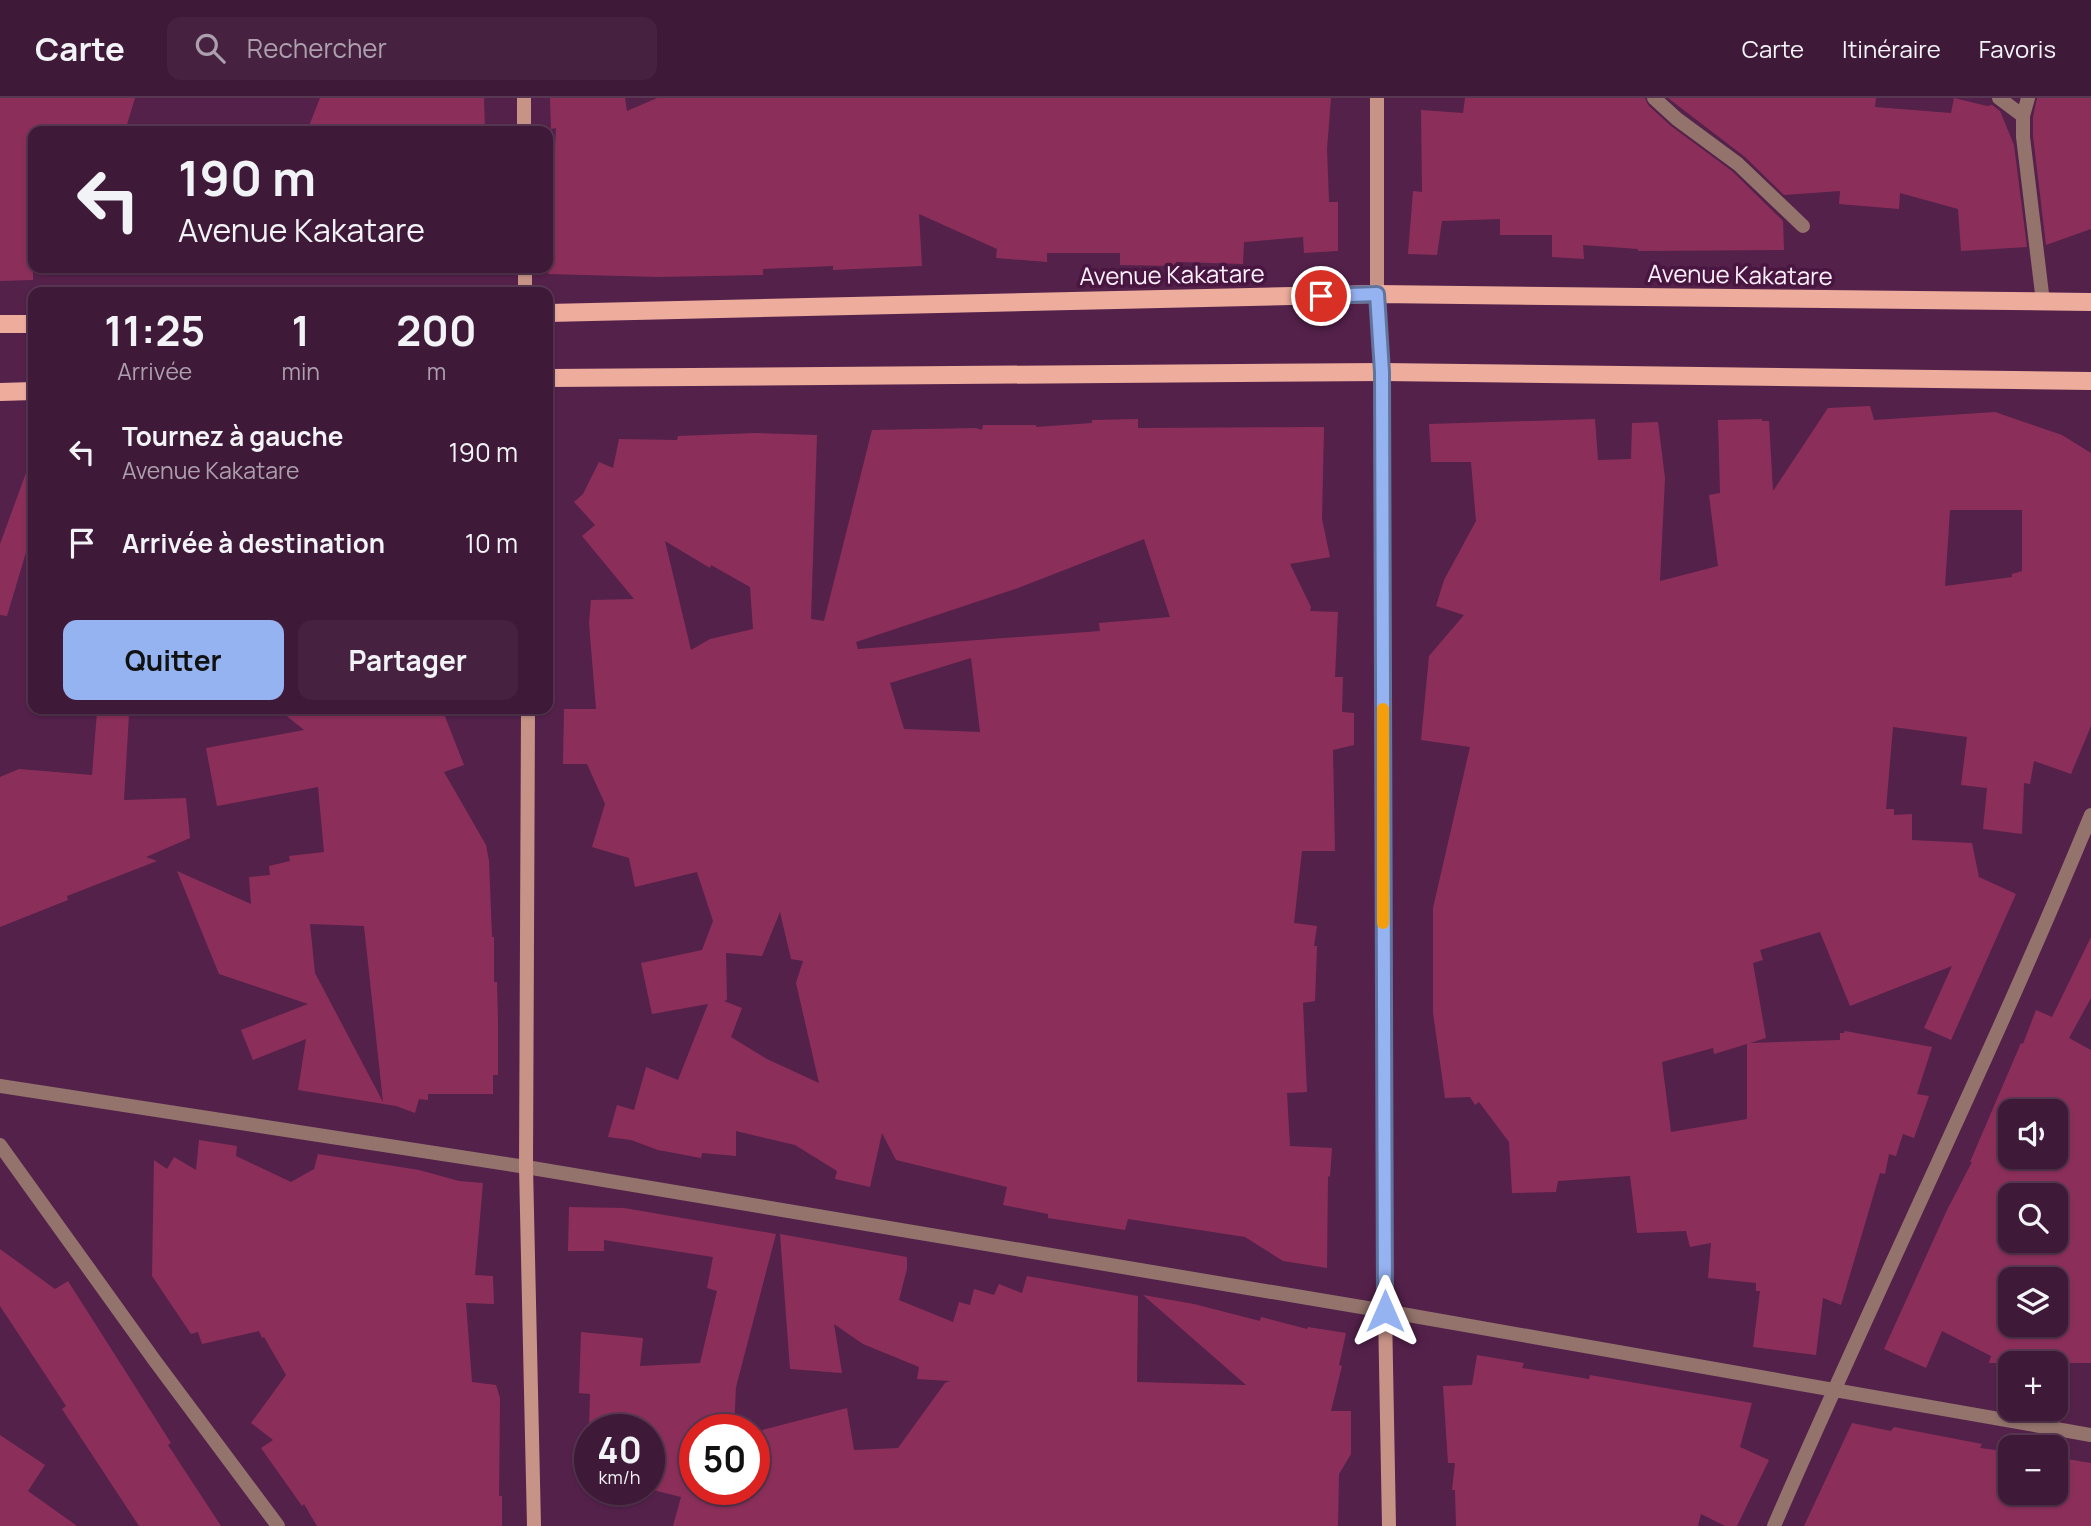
<!DOCTYPE html>
<html lang="fr">
<meta charset="utf-8">
<style>
:root{--surface:#3f1938;--page:#462240;--text:#f1f3f6;--muted:#ada0ae;--line:#583853;--accent:#95b2f1}
body{margin:0;font-family:Manrope,sans-serif;background:var(--page);color:var(--text);height:100vh;display:flex;flex-direction:column;font-size:26px;white-space:nowrap}
*{box-sizing:border-box;margin:0}
p{font-size:23px;color:var(--muted)}
.icon{flex:none;width:38px;height:38px;fill:none;stroke:currentColor;stroke-width:2;stroke-linecap:round;stroke-linejoin:round}
.map{position:relative;flex:1;overflow:hidden}
.drawer{position:absolute;left:28px;top:189px;width:525px;height:427px;display:flex;flex-direction:column;background:var(--surface);border-radius:14px;box-shadow:0 2px 5px #0004,0 0 0 2px var(--line)}
.drawer>*{flex:none}
.hud{position:absolute;left:28px;top:28px;width:525px;height:147px;border-radius:14px;box-shadow:0 2px 5px #0004,0 0 0 2px var(--line);background:#3f1938;color:var(--text);overflow:hidden}
.buttons{position:absolute;left:1998px;top:1001px;display:grid;gap:14px}
.buttons a{display:grid;place-items:center;width:70px;height:70px;border-radius:14px;background:var(--surface);box-shadow:0 2px 5px #0004,0 0 0 2px var(--line);font-size:35px}
.speed{position:absolute;left:574px;top:1316px;display:flex;gap:14px;font-size:35px;font-weight:700;text-align:center}
.speed>*{display:grid;place-content:center;width:91px;height:91px;border-radius:50%;background:var(--surface);box-shadow:0 2px 5px #0004,0 0 0 2px var(--line);line-height:1}
.speed small{font-size:18px;font-weight:400}
.speed .limit{border:10px solid #d22;background:#fff;color:#111}
.pin{position:absolute;display:grid;place-items:center;width:60px;height:60px;color:#fff;margin:-30px;border:4px solid #fff;border-radius:50%;box-shadow:0 2px 7px #0007}
.me{position:absolute;width:77px;margin:-38px;rotate:0deg;stroke-linejoin:round;filter:drop-shadow(0 0 5px #0008)}
.turn{display:flex;align-items:center;gap:24px;height:147px;padding:0 35px;font-size:32px}
.turn .icon{width:91px;height:91px;stroke-width:2.5}
.turn b{display:block;font-size:49px;line-height:60px}
.eta{display:flex;justify-content:space-evenly;align-items:center;height:119px;text-align:center}
.eta b{font-size:42px;font-weight:700;line-height:49px}
.action{display:flex;gap:14px;margin-top:auto;padding:14px 35px}
.action a{flex:1;height:80px;border-radius:14px;background:var(--accent);color:#111;font-size:28px;font-weight:700;line-height:80px;text-align:center}
.action a+a{background:var(--page);color:var(--text)}
ul{padding:0;list-style:none}
li{display:flex;align-items:center;gap:21px;height:91px;padding:0 35px}
li div{flex:1}
li b{display:block;font-size:26px}
li em{font-style:normal}
header{display:flex;align-items:center;gap:42px;box-sizing:border-box;height:98px;padding:0 35px;background:var(--surface);border-bottom:2px solid var(--line)}
header strong{font-size:33px}
nav{display:flex;gap:38px;margin-inline-start:auto;font-size:24px}
.search{width:490px;height:63px;background:var(--page);display:flex;align-items:center;gap:18px;box-sizing:border-box;padding:0 24px;border-radius:14px;color:var(--muted);font-size:26px}
.map>svg:first-child{display:block}
</style>
<header>
<strong>Carte</strong>
<div class="search"><svg class="icon" aria-label="search" viewBox="0 0 24 24"><circle cx="10" cy="10" r="6"/><path d="M15 15l6 6"/></svg>Rechercher</div>
<nav><a>Carte</a><a>Itinéraire</a><a>Favoris</a></nav>
</header>
<div class="map">
<svg width="2091" height="1428" viewBox="0 0 2091 1428">
<rect width="100%" height="100%" fill="#54214b"/>
<path fill="#8b2f5a" fill-rule="evenodd" d="M0,0H135L125,33H33V182L0,183Z
M320,0H484L485,33H307Z
M550,0H625L627,13L657,0H1331L1327,51L1329,104H1338V153L1304,155L1303,139L1244,144L1243,166L1176,164V168L1120,167V155H1047V164L996,160L997,151L919,116L922,168L833,172V168L763,171V177L659,179L548,176L556,30L551,31Z
M1465,0H1645L1648,7L1671,28L1732,73L1783,123L1784,152L1638,153V151L1583,147L1584,161L1552,159V137H1500V121L1442,123L1437,157L1408,156L1413,93L1422,94L1421,12L1463,15Z
M1668,0H1876L1875,9L1951,15L1954,0L1987,8L1992,7L2000,13L2014,47L2027,149L1961,153L1958,111L1900,95L1899,111L1839,106L1840,93L1784,97L1745,59Z
M2037,0H2091V131L2046,147L2033,38V19Z
M1870,308L1874,322L1995,314L2062,337L2091,355V628L2071,676L2034,663L2030,686L2024,685L2022,736L1983,731L1987,690L1961,687L1967,639L1893,629L1886,711H1894V717L1912,716V742L1972,745L1979,779L2016,796L1951,942L1924,930L1952,868L1850,908L1820,834L1760,852L1763,862L1753,865L1766,940L1750,945L1840,942V935H1844L1845,933L1932,949L1917,996L1929,998L1914,1040L1903,1036L1896,1058L1889,1056L1885,1076L1880,1075L1841,1207L1823,1200L1816,1257L1753,1249L1760,1193H1756V1185L1708,1180L1711,1145L1690,1149L1686,1133L1637,1135L1630,1078L1558,1083L1556,1094L1512,1095L1509,1044L1479,1004L1475,1007L1470,999L1445,1000L1433,915V810L1470,649L1421,642L1429,558L1464,517L1436,508L1444,482L1476,423L1471,364H1431L1429,326L1595,321L1598,362L1631,361L1632,325L1658,324L1665,380L1660,483L1718,468L1709,397L1720,395L1718,322L1762,321V323H1769L1773,393L1828,310ZM1950,412H2022V473L2012,476V479L1945,488ZM1747,946V1021L1671,1034L1662,964L1713,950L1714,956Z
M1138,321V330L1324,329L1322,421L1330,459L1290,466L1311,509L1310,513L1338,514L1335,579H1343L1342,614L1354,615V647L1333,652L1335,753H1302L1294,825L1317,828L1314,848H1317L1315,903L1303,905L1307,994L1287,995L1290,1048L1332,1050L1330,1079L1328,1078L1327,1170L1283,1163L1245,1139L1128,1121L1125,1132L1048,1120V1116L1003,1107L1007,1089L896,1062L882,1035L870,1089L835,1081L837,1073L795,1047L736,1033V1058L702,1055L701,1060L658,1052L631,1042L608,1039L617,1007L634,1012L646,969L678,982L708,906L652,916L641,865L702,852L713,823L697,774L635,789L629,760L592,749L605,706L587,666H563L564,611H596L589,525L591,502L634,501L582,438L595,427L574,404L583,396L599,364L613,370L619,341L677,342L678,338L755,335L817,337L811,521L824,523L872,332L976,330L982,332L983,327H1036V329L1092,325V322ZM1144,441L1170,519L1099,525L1100,533L858,551L856,544L1018,490ZM665,443L710,470L711,467L750,489L753,531L710,541L691,552ZM971,560L980,634L904,631L890,585ZM780,814L791,861L803,863L796,885L819,985L767,961L731,939L742,910L724,903L727,902L726,855L762,858Z
M30,364L33,365V453L27,451L7,518L0,517V446Z
M278,611H442L464,667L444,674L486,747L489,763L492,839H494V884H497L498,924V977H493V996H428V1002L419,1001L415,1015L396,1008L298,992L306,941L253,962L241,932L308,906L219,876L177,773L251,806L249,779L270,777L269,768L290,763L289,758L324,754L318,689L217,708L206,650L304,632ZM310,826L364,828L383,1004L315,875Z
M97,614L129,616L124,702L186,700L190,740L146,759L157,763L67,798L68,802L0,829V679L19,671L92,677Z
M2091,839V900L2069,940L2091,952V1265H1989L1991,1258L1942,1233L1926,1270L1884,1251L1947,1112L1972,1064H1970L2021,945L2023,946L2036,912L2052,919ZM2011,1013H2056V1059H2011ZM2011,1097H2056V1143H2011ZM2011,1181H2056V1227H2011Z
M199,1042L237,1048L236,1058L291,1084L314,1071L318,1056L419,1072L459,1083L483,1085L475,1177L493,1178L494,1206L466,1205L472,1284L496,1287L500,1300L499,1398H502V1428H317L304,1406L302,1408L261,1350L273,1342L251,1325L286,1277L264,1239L262,1240L259,1233L202,1246L198,1234L191,1236L152,1178L154,1062L167,1071L174,1059L196,1072Z
M569,1109L624,1110L776,1136L736,1289L734,1332H695V1391H754V1334L847,1310L854,1352L898,1350L945,1285L950,1283L917,1281L919,1269L863,1246L834,1226L842,1275L790,1271L780,1136L907,1159V1171L899,1202L953,1224L959,1204L970,1207L974,1191L994,1197L999,1186L1022,1195L1027,1178L1138,1198L1137,1284L1246,1287L1143,1197L1194,1206L1260,1223L1261,1219L1307,1231L1308,1229L1346,1235L1339,1267L1342,1268L1331,1313H1351V1356L1339,1376L1338,1428H673L681,1399L649,1391V1332H589L590,1296L579,1295L581,1234L643,1240L640,1268L700,1265L717,1193L707,1190L713,1159L604,1142V1153H568Z
M0,1151L55,1191L68,1183L171,1345L168,1347L221,1428H139L62,1311L66,1308L0,1208Z
M1477,1257L1524,1265L1522,1270L1589,1281L1590,1277L1752,1305L1740,1349L1769,1362L1737,1428H1725L1701,1416L1698,1428H1456L1455,1392H1452L1455,1365H1448L1443,1288L1472,1287Z
M1852,1325L1891,1333L1894,1329L1982,1346L1980,1350L2011,1354V1395H2056V1388L2061,1390L2067,1361L2091,1365V1428H1804Z
M0,1337L45,1367L28,1393L77,1428H0Z"/>
<g fill="none" stroke-linecap="round" stroke-linejoin="round">
<path stroke="#93736b" stroke-width="14" d="M1654,0L1677,21L1738,66L1803,128
M1999,0L2023,18
M2028,0L2023,18V39L2043,204
M0,988L526,1069L1385,1213L2091,1337
M0,1047L155,1263L278,1428
M1774,1428C1877,1190 1992,957 2091,717"/>
<path stroke="#c79386" stroke-width="14" d="M524,0V33
M1377,0V196L1382,274L1385,1213L1389,1428
M525,170V194
M528,611L526,1069L534,1428"/>
<path stroke="#eeac9c" stroke-width="18" d="M548,215L1377,196L2091,204
M0,226H33
M548,280L1382,274L2091,283
M0,294L33,293"/>
</g>
<g fill="none" stroke-linecap="round" stroke-linejoin="round">
<defs>
<path id="route" d="M1321,198L1377,196L1382,274L1385,1213"/>
</defs>
<use href="#route" stroke="#61749d" stroke-width="18"/>
<use href="#route" stroke="#95b2f1" stroke-width="12"/>
<path stroke="#f59e0b" stroke-width="12" d="M1383,611V825"/>
</g>
<g text-anchor="middle" dominant-baseline="central" stroke-width="7" stroke-linejoin="round" paint-order="stroke">
<g font-size="24" fill="#fdf0fa" stroke="#481640">
<text transform="translate(1172 176) rotate(-1)">Avenue Kakatare</text>
<text transform="translate(1740 176) rotate(1)">Avenue Kakatare</text>
</g>
</g>
</svg>
<div class="buttons">
<a><svg class="icon" aria-label="sound" viewBox="0 0 24 24"><path d="M4 9h4l5-4v14l-5-4H4zM17 9q2 3 0 6"/></svg></a>
<a><svg class="icon" aria-label="search" viewBox="0 0 24 24"><circle cx="10" cy="10" r="6"/><path d="M15 15l6 6"/></svg></a>
<a><svg class="icon" aria-label="layers" viewBox="0 0 24 24"><path d="M12 4l9 5-9 5-9-5zM3 14l9 5 9-5"/></svg></a>
<a>+</a>
<a>−</a>
</div>
<div class="speed"><div>40<small>km/h</small></div><div class="limit">50</div></div>
<div class="pin" style="left:1321px;top:198px;background:#d93025"><svg class="icon" aria-label="arrive" viewBox="0 0 24 24"><path d="M6 21V4h12l-3 4 3 4H6"/></svg></div>
<svg class="me" style="left:1385px;top:1213px" viewBox="-20 -20 40 40"><path d="M0-17L14 15 0 8-14 15z" fill="#95b2f1" stroke="#fff" stroke-width="4"/></svg>
<div class="hud">
<div class="turn"><svg class="icon" aria-label="left" viewBox="0 0 24 24"><path d="M17 20v-9H6M10 6l-5 5 5 5"/></svg><div><b>190 m</b>Avenue Kakatare</div></div>
</div>
<section class="drawer">
<div class="eta">
<div><b>11:25</b><p>Arrivée</p></div>
<div><b>1</b><p>min</p></div>
<div><b>200</b><p>m</p></div>
</div>
<ul>
<li><svg class="icon" aria-label="left" viewBox="0 0 24 24"><path d="M17 20v-9H6M10 6l-5 5 5 5"/></svg><div><b>Tournez à gauche</b><p>Avenue Kakatare</p></div><em>190 m</em></li>
<li><svg class="icon" aria-label="arrive" viewBox="0 0 24 24"><path d="M6 21V4h12l-3 4 3 4H6"/></svg><div><b>Arrivée à destination</b></div><em>10 m</em></li>
</ul>
<div class="action"><a>Quitter</a><a>Partager</a></div>
</section>
</div>
